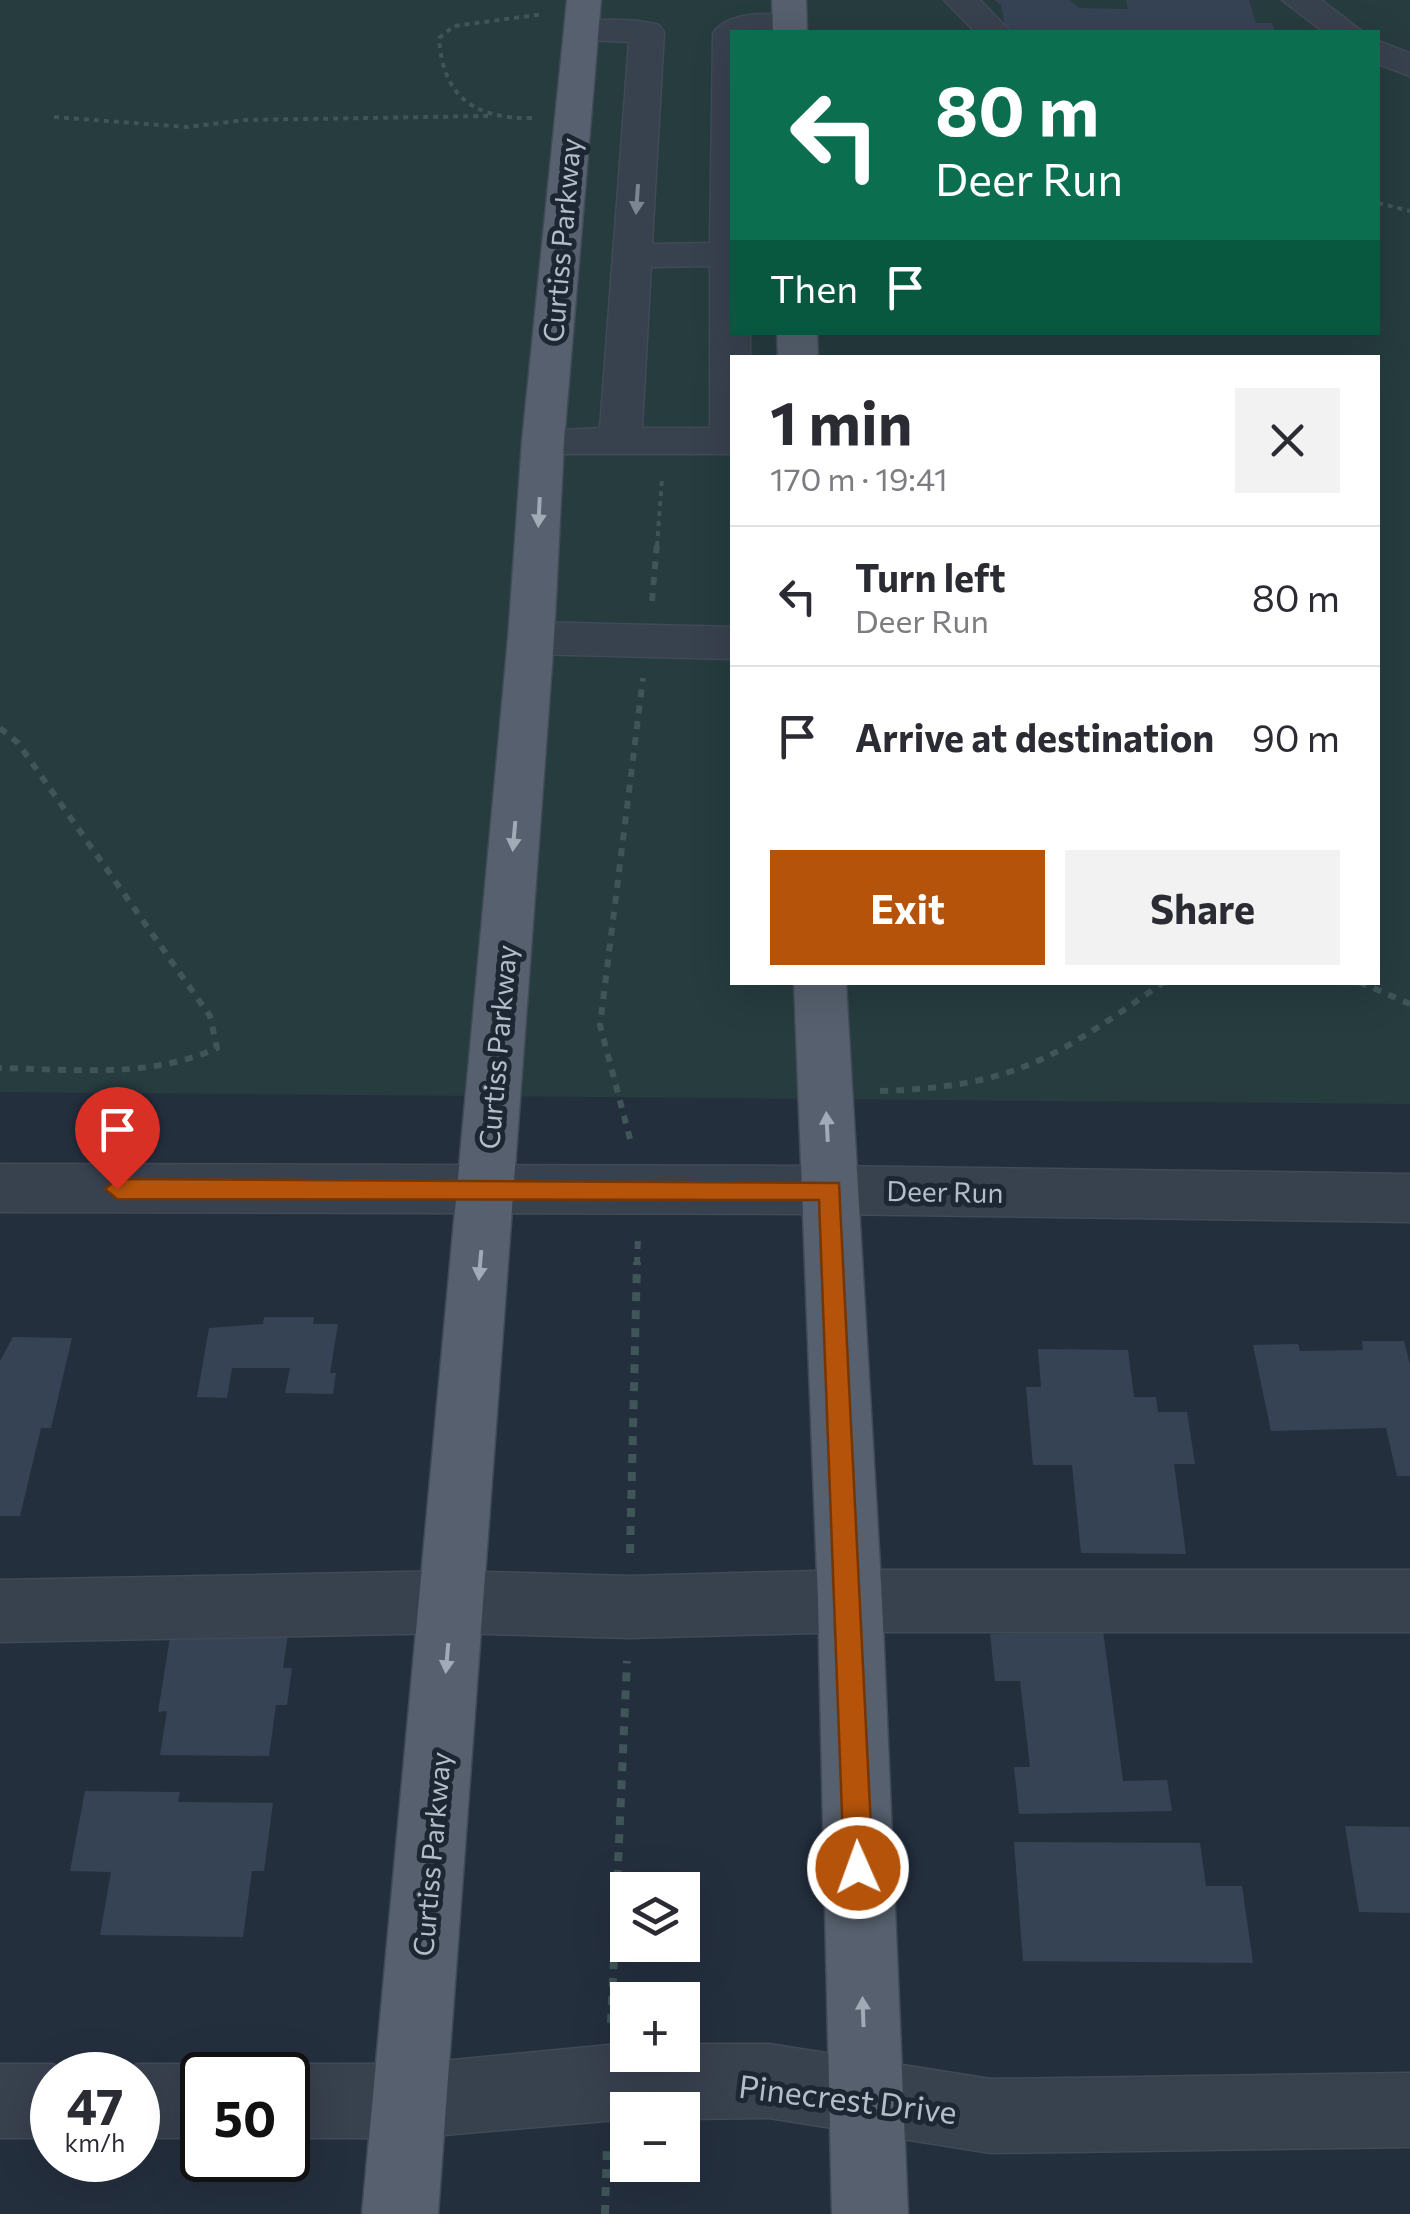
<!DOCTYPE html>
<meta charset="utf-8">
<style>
:root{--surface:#fff;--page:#f2f2f3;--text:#2b2b33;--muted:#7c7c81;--line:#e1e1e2;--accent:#b45309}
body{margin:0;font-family:Commissioner,sans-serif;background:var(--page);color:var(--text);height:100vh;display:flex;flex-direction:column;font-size:38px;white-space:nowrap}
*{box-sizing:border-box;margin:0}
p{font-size:32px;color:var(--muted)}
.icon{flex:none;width:55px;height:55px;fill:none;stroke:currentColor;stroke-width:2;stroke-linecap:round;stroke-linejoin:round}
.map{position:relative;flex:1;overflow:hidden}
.sheet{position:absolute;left:730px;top:355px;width:650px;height:630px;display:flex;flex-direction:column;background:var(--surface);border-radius:0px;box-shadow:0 10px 40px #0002}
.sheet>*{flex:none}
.banner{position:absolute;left:730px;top:30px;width:650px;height:305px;border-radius:0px;box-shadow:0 10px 40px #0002;background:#0b6e4f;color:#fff;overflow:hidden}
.fabs{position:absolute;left:610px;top:1872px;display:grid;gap:20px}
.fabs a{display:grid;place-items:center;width:90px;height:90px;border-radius:0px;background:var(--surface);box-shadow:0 10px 40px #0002;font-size:50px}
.speed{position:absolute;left:30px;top:2052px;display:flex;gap:20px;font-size:50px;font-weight:700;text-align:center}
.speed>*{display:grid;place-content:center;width:130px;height:130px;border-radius:50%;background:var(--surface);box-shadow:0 10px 40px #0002;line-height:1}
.speed small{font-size:25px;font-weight:400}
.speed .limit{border:5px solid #111;border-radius:15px;background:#fff;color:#111}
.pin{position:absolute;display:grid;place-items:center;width:85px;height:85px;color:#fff;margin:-102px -42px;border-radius:50% 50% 50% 0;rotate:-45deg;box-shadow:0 0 10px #0007}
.pin .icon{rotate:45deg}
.me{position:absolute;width:110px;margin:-55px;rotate:358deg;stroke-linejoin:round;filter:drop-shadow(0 0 8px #0008)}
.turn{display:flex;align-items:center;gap:35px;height:210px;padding:0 40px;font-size:45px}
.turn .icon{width:130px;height:130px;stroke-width:2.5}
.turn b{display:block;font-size:70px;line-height:85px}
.then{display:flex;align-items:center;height:95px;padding:0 40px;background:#0003;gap:20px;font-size:38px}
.round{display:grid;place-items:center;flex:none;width:105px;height:105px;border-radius:0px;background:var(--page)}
.summary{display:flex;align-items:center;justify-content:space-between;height:170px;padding:0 40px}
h1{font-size:60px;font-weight:700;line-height:75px}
.action{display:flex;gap:20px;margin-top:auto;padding:20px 40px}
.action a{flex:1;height:115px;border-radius:0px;background:var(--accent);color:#fff;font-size:40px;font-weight:700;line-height:115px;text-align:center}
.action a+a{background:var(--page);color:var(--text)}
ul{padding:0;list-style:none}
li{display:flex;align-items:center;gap:30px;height:140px;padding:0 40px;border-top:2px solid var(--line)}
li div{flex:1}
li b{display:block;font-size:38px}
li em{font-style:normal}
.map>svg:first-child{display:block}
</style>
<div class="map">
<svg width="1410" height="2214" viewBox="0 0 1410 2214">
<rect width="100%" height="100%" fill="#242f3e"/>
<path fill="#263c3f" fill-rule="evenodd" d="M0,0H1410V1104L0,1092ZM732,32H1378V332H732ZM732,358H1378V982H732Z"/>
<path fill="#364354" d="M994,0H1069L1080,8L1128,9L1126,0H1249L1256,23H1272L1275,32H1006L1001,5Z
M264,1317H314L313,1324H338L330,1373H336L333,1394L285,1393L290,1368H232L227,1398L197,1397L209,1328L263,1324Z
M13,1337L72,1338L51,1428H41L20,1516H0V1361Z
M1362,1341H1404L1410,1365V1476H1397L1386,1428L1271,1431L1253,1345L1298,1344L1300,1351L1363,1350Z
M1038,1349L1128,1350L1134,1397H1156L1158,1412H1187L1195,1464H1174L1186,1554L1081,1553L1072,1465H1033L1026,1387H1041Z
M173,1619L290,1620L283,1668H292L287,1705H276L269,1756L160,1755L167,1711L158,1712Z
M1103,1631L1123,1781L1167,1780L1172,1811L1019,1814L1014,1767H1030L1020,1681H995L990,1634Z
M85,1791L180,1792L178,1802L273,1803L264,1871H252L243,1937L100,1935L111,1872L70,1871Z
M1345,1826L1410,1827V1913L1359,1912Z
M1014,1842L1200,1843L1206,1886H1242L1253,1963L1023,1961Z"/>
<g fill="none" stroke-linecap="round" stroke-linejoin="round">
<defs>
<path id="minor" d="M944,0H980L1011,32H975Z
M1282,0H1321L1363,32H1324Z
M790,14L802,17L807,24L802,31L732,32V332H750V358H732V454H543L528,450L522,441L528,432L600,428L629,42L569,39L564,32L569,25C595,18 633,18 659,25L664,32L652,244L710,243L713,33C728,11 766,14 790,14ZM710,266V428H642L651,267Z
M1378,41L1410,53V76L1378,64Z
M531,622L732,627V659L531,654L515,649L508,638L515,627Z
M0,1164L830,1166L1410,1174V1222L830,1214L0,1212Z
M850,1570H1410V1632H850L629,1638L452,1633L0,1642V1580L452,1571L629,1576Z
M682,2044H769L991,2079L1410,2073V2147L991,2153L769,2118L682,2119V2110H628V2119L410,2138H288V2075H262L288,2064H410L609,2045H628V2055H682Z
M0,2064H52L78,2075H52V2138H0Z
M138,2064H202L228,2075H202V2138H138V2075H112Z"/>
<path id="major" d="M567,0H601L564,441L554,638L438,2214H362L508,638L522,441Z
M772,0H806L807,32H773Z
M777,332H817L818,358H778Z
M794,982H846L882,1601L908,2214H832L818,1601Z"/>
</defs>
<use href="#minor" stroke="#414a57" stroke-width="3"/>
<use href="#major" stroke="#414a57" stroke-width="3"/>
<path stroke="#3f5557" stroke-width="4" stroke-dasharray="5 5" stroke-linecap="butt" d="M54,117L187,127L245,120L489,116
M532,118C475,119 443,98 439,38L454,26L544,14
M1378,203L1410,211
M657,546L662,479"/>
<path stroke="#3f5557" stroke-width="6" stroke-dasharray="8 8" stroke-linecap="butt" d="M652,601L657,543
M0,728L18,743L210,1016L217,1048C148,1079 73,1069 0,1068
M1359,982L1410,1004
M880,1091C1015,1087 1057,1057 1164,982
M630,1139L600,1025L643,678
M637,1265L638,1236"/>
<path stroke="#3f5557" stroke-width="8" stroke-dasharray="9 9" stroke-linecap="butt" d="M630,1553L637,1262
M611,2023L627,1661
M605,2214L607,2145"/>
<use href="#minor" fill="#38414e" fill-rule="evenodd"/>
<use href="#major" fill="#56606e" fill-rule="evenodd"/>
</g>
<defs><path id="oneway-solid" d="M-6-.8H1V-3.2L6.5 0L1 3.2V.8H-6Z" transform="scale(2.5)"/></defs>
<use fill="#7c8592" href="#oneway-solid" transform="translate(637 199) rotate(94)"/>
<g fill="#a1aab7">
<use href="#oneway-solid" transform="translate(539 512) rotate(93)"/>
<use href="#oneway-solid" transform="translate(514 836) rotate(95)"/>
<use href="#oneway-solid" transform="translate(827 1127) rotate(-93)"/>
<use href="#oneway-solid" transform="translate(480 1265) rotate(95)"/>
<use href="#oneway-solid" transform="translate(447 1658) rotate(95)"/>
<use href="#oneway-solid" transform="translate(863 2012) rotate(-92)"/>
</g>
<path fill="#b45309" stroke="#753606" stroke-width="2.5" d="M117,1179L839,1183L873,1868L869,1878L858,1882L848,1878L844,1868L819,1200L117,1199L105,1189Z"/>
<g text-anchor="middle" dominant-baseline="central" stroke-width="10" stroke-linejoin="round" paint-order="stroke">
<g font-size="28" fill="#b4bcc9" stroke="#1d2633">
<text transform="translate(561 240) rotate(-85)">Curtiss Parkway</text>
<text transform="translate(497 1047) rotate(-85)">Curtiss Parkway</text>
<text transform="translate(945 1191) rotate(1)">Deer Run</text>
<text transform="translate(431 1854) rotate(-85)">Curtiss Parkway</text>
</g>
<g font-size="32" fill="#b4bcc9" stroke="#1d2633">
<text transform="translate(848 2098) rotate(7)">Pinecrest Drive</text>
</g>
</g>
</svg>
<div class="fabs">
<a><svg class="icon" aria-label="layers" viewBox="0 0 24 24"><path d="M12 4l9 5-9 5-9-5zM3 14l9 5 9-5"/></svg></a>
<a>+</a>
<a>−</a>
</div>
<div class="speed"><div>47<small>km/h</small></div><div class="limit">50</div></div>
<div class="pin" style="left:117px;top:1189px;background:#d93025"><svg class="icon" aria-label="arrive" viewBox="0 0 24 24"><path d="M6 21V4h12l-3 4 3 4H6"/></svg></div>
<svg class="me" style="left:858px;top:1868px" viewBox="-20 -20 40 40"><circle r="17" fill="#b45309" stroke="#fff" stroke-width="3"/><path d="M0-11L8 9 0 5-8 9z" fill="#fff"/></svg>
<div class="banner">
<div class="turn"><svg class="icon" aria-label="left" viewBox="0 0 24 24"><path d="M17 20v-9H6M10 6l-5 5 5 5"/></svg><div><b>80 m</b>Deer Run</div></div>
<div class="then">Then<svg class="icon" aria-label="arrive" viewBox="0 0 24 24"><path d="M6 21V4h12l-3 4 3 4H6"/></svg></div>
</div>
<section class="sheet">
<div class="summary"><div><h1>1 min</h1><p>170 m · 19:41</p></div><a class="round"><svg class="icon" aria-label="close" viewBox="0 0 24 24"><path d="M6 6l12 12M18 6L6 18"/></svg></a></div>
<ul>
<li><svg class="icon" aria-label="left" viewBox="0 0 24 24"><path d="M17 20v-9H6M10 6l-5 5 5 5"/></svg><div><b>Turn left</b><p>Deer Run</p></div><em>80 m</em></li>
<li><svg class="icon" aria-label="arrive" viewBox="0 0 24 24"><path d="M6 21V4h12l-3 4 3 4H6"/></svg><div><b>Arrive at destination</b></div><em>90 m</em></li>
</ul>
<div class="action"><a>Exit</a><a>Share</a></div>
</section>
</div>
